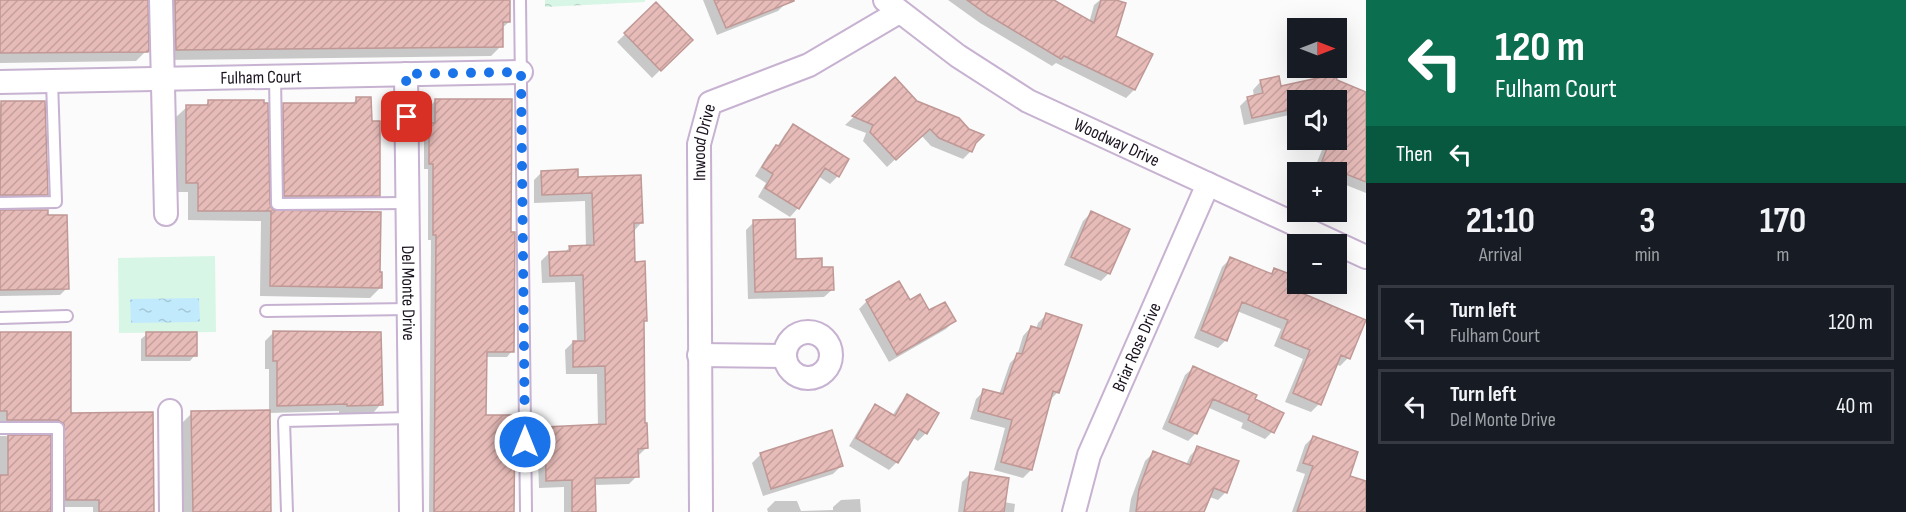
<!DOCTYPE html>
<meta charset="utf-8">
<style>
:root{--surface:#171b24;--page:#242831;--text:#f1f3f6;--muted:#9ea1a6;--line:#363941}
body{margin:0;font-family:"Sofia Sans Condensed",sans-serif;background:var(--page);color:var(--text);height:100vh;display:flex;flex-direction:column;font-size:22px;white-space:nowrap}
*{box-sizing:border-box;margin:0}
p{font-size:20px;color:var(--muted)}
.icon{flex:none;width:33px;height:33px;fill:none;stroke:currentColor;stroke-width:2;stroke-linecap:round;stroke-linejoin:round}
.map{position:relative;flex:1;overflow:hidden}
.panel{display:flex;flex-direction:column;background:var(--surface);width:540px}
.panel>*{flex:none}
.top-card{background:#0b6e4f;color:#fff;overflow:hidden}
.needle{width:39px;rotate:90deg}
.controls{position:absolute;left:1287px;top:18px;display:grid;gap:12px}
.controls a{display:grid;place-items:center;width:60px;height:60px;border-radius:0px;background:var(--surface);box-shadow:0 6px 24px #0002;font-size:30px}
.pin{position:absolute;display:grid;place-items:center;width:51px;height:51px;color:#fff;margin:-26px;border-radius:12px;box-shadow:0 3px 9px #0006}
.me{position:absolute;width:66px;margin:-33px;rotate:0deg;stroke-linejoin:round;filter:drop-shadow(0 0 4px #0008)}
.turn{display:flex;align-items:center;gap:21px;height:126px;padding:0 30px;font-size:27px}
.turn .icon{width:78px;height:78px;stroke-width:2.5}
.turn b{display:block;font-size:42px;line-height:51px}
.then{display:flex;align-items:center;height:57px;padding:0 30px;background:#0003;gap:12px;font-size:22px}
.eta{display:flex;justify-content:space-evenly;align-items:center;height:102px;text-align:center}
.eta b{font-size:36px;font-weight:700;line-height:42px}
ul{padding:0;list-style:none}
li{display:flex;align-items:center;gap:18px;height:75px;margin:0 12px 9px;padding:0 18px;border:3px solid var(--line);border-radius:0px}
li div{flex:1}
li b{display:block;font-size:22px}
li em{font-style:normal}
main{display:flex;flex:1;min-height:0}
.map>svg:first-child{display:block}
</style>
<main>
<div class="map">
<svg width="1366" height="512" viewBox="0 0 1366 512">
<defs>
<pattern id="park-crowns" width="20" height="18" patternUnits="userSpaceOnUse" patternTransform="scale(1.5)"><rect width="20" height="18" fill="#d8f6e6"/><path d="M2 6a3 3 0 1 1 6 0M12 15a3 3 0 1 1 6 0" fill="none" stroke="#b9d2c5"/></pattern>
<pattern id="water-ripples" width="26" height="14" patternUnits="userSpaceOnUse" patternTransform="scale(1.5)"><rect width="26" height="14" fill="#c1eafc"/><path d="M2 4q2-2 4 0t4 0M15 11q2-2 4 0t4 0" fill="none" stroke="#a5c8d8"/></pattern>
<pattern id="building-hatch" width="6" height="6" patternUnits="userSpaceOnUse" patternTransform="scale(1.5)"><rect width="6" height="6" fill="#e6bbb8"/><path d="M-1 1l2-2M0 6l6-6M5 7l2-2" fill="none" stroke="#c5a09e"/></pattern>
</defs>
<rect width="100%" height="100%" fill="#fbfbfb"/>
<path fill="#d8f6e6" d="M215,256L216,332L119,333L118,258Z"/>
<path fill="url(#park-crowns)" d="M545,0H645V2L545,7Z"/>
<path fill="url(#water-ripples)" d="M199,298L200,322L131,323L130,299Z"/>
<path fill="#0003" d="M0,0H146V51L136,61L0,63Z
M159,0H509V22L501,29V46L491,56L166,60Z
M703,0H785L786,3L778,11L717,35Z
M948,0H1051L1089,23L1094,5L1100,0H1111L1114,37L1151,55L1134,90L1126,98L1056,63L1052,66L980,23Z
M656,4L691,40L652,78L617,42Z
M895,79L916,102L971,151L963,159L931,146L921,135L887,167L863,141L866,133L845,125Z
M1261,81L1280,88L1336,81L1366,93V120L1364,125L1366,126V193L1336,181V172H1313L1326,140H1336V113L1340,104L1336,105V100H1298V113L1244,125L1240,106L1248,98L1254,97L1253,90Z
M357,99L379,195L368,206H275L273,115L284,105H351Z
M436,100L510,233L512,351L507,357H485V416L513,512H429L431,240H428V169H424V130L430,123V106Z
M209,101L269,209L380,288L370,298L260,296L261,221L188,220V192H176V117L187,107H204Z
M2,103L47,194L40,201L0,202V105Z
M793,126L838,176L830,184L818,176L798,208L790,217L758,197L766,183L755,176L768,155L777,147L785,134Z
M542,172L576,179L642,222L634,231L633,263L645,321L643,323L644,425L646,448L638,456L637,476L629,484L594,485V512H564V487L539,488L537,436L545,428L598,426L597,374H566L565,350L573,342H577L575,282L542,283L541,261L549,253L565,252L570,247H586L585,201L534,203V180Z
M0,212L67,288L60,295L0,296Z
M1091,213L1109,273L1101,281L1064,265L1083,221Z
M754,222L794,260L821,268L833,289L824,297L748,299L746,230Z
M1230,259L1269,275L1275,269L1288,289L1348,358L1340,366L1336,364L1319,404L1311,412L1285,402L1303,359L1274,346L1281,329L1237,311L1226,340L1218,348L1194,338L1222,267Z
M899,283L910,302L929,312L954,321L946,329L889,362L859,309L867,301Z
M1046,315L1058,392L1050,400L1031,470L1023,478L994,470L1005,428L970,419L976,399L984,391L999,395L1010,363L1017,356L1023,336L1031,327L1036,329L1038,323Z
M274,332L381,404L373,413H339V411L268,413L270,512H183L182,423L192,413L269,412V369H265V341Z
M0,334L70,414L152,512H93V507H59L58,431L0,427Z
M147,334L195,355L190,361H141V339Z
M1193,368L1253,399L1272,432L1265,439L1241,428L1243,423L1207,407L1196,433L1188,441L1162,429L1185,375Z
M908,396L926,433L918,441L912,437L897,462L889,470L849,446L868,414L876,406L892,416L900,404Z
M0,436L49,437V512H0Z
M1313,437L1348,477L1366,483V503L1363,512H1292L1305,474L1296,471L1305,445Z
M1198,447L1226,492L1218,500L1207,496L1171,512H1129L1131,499L1145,461L1153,453L1186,465L1190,456Z
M761,454L841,466L833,474L763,496L752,463Z
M970,474L1004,502L1015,504L1014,512H958L962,482Z
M860,499L861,512H768L767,509L775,501H797L801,511L833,510V507L841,500Z"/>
<path fill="url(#building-hatch)" stroke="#c09895" stroke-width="1.5" d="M0,0H148L149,50L148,52L0,53Z
M175,0H510V22H503V47L176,50Z
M714,0H794V1L726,28Z
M967,0H1054L1094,23L1101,0H1116L1126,3L1116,36L1153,54L1135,90L1064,56L1061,59L988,15Z
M656,2L693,40L661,71L624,33Z
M1336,74L1337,80L1366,92V182L1321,164L1330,140H1336V123L1345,100H1298V108L1252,118L1247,97L1263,93L1260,80L1279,76L1281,86Z
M895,77L917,101L959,118L969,129L984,135L976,143L972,152L939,138L930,129L896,160L870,132L873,125L852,116Z
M356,97H371L372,121H380V196H284L283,103H356Z
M435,99H512L511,232H515L514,352H487L486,415H515L514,512H434L436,235H433V164H429V123H435Z
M208,100H264V103H268L270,204L273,210L381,212L380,272H382V288L270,286L271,211H198V183H186V105H208Z
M1,101H45L48,195H0Z
M793,124L849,159L839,177L825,168L799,209L765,188L773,174L762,167L776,145L779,146Z
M578,169V177L641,175L643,223H634L635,262L645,261L647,321H644L645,423H647L648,448L638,449L639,477L595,478L596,512H572V480L546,481L545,427L606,424L605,366L573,367V341H585L583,275L550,276L549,252L570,251L569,246L594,245L592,193L542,195L541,171Z
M0,210H48V215H67L69,289L0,290Z
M1091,211L1130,229L1110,274L1071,257Z
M795,219L796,259L822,258V267H833L834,290L755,292L753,220Z
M1230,257L1272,274L1274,268L1295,276L1290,288L1366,320L1350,359L1341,355L1321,405L1293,393L1310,350L1281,338L1288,320L1242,302L1227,341L1201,330Z
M899,281L910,300L920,294L929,310L945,302L956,321L897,355L866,300Z
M1046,313L1082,325L1059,393L1053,391L1032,470L1001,462L1012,420L978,411L983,389L1003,394L1017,353L1022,354L1031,326L1041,329Z
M273,331L381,332L383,405L347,406V404L277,406V361H273Z
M0,332H71V413L153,412L154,512H99V500H66L64,424L58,420H7V411H0Z
M146,332H197V356H146Z
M1193,366L1257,395L1255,399L1284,413L1274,433L1248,420L1250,415L1213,399L1197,434L1169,422Z
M907,394L939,413L927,434L919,429L898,463L856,438L875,404L895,416Z
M270,410L271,512H193L191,411Z
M832,430L843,466L771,489L760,453Z
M8,435H51V512H0V475H8Z
M1313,436L1358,452L1350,476L1366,481V512H1297L1313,466L1303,463Z
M1197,446L1239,461L1227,493L1214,488L1204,512H1136L1139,489L1153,451L1190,465Z
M970,472L1009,478L1004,512H964Z"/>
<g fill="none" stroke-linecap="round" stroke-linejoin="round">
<defs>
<path id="lane" d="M520,0L526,512
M275,76L277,204L408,203
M0,203L56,202L52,81
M266,311L409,309
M0,318L67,316
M0,428H58V512
M287,512L284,421L410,418"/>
<g id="street">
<path d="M161,0L166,214"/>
<path id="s1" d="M885,0L958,56L1028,101L1366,257"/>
<path id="s2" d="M406,74L411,512"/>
<path id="s3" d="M0,82L521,72"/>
<circle cx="808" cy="355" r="23"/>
<path d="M699,355L785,356"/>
<path d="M170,411L171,512"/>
<path id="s4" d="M701,512L699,144L710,103L809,65L899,12"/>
<path id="s5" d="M1074,512L1089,455L1208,184"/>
</g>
</defs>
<use href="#lane" stroke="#c7b2d1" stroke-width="14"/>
<use href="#street" stroke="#c7b2d1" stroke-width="26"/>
<use href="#lane" stroke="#fff" stroke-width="10"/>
<use href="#street" stroke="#fff" stroke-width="22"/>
</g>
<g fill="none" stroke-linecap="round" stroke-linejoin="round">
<path stroke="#1a73e8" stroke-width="10" stroke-dasharray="0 18" d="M407,117L406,74L521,72L525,442"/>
</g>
<g text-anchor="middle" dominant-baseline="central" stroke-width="4.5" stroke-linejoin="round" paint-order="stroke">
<g font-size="18" fill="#1a121e" stroke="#fbfbfb">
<text stroke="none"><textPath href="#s3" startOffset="261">Fulham Court</textPath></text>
<text stroke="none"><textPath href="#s1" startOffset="273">Woodway Drive</textPath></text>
<text stroke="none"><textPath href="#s4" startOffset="370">Inwood Drive</textPath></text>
<text stroke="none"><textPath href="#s2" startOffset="219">Del Monte Drive</textPath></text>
<text stroke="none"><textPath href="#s5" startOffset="177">Briar Rose Drive</textPath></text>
</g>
</g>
</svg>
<div class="controls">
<a><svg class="needle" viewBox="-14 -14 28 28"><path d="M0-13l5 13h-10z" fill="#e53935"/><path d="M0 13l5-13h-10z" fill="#9ea1a6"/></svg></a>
<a><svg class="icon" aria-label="sound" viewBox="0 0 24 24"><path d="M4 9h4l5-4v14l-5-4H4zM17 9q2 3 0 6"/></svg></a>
<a>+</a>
<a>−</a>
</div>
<div class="pin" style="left:407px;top:117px;background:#d93025"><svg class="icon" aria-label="arrive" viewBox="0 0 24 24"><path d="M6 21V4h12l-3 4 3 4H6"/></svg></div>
<svg class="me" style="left:525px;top:442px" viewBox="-20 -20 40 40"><circle r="17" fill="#1a73e8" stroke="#fff" stroke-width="3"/><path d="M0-11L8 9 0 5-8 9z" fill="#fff"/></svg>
</div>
<section class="panel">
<div class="top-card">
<div class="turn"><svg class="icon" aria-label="left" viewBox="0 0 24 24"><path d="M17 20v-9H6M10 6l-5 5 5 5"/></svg><div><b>120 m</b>Fulham Court</div></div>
<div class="then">Then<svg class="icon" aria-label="left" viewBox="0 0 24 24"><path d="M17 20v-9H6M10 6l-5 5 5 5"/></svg></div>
</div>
<div class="eta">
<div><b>21:10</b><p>Arrival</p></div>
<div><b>3</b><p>min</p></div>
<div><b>170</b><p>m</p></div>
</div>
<ul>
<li><svg class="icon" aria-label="left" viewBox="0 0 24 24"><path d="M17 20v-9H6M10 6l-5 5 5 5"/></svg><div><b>Turn left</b><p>Fulham Court</p></div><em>120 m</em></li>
<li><svg class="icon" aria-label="left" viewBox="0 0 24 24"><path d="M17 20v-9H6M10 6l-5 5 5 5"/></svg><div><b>Turn left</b><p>Del Monte Drive</p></div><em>40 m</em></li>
</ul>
</section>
</main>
